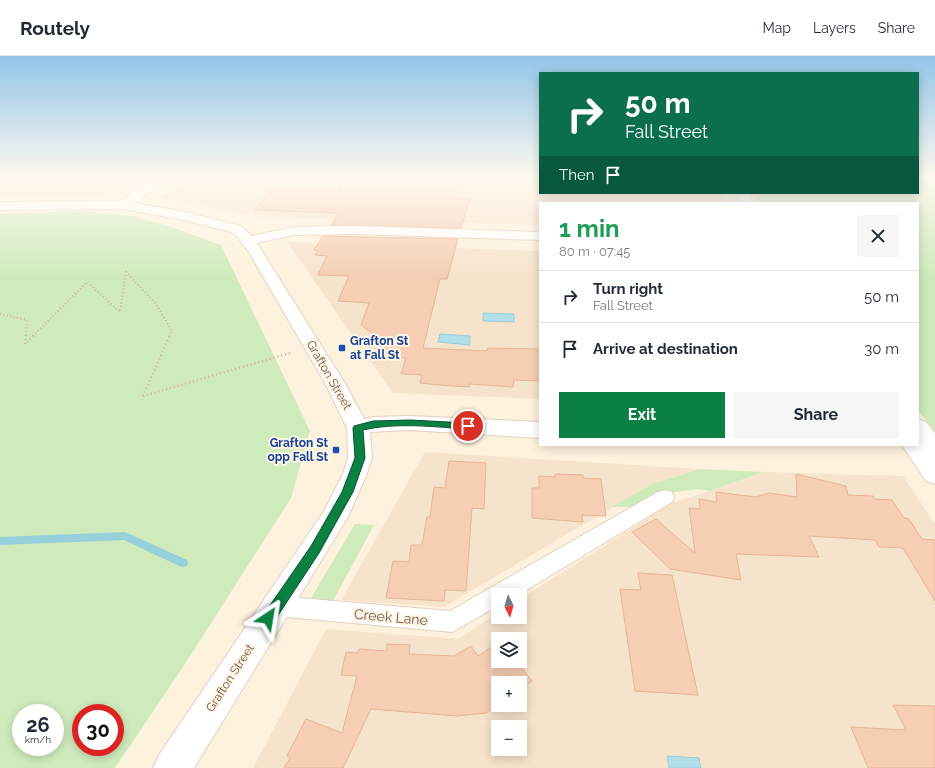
<!DOCTYPE html>
<meta charset="utf-8">
<style>
:root{--surface:#fff;--page:#f6f6f7;--text:#1f2937;--muted:#747a83;--line:#e0e1e3;--accent:#0b8043}
body{margin:0;font-family:Raleway,sans-serif;background:var(--page);color:var(--text);height:100vh;display:flex;flex-direction:column;font-size:15px;white-space:nowrap}
*{box-sizing:border-box;margin:0}
p{font-size:13px;color:var(--muted)}
.icon{flex:none;width:22px;height:22px;fill:none;stroke:currentColor;stroke-width:2;stroke-linecap:round;stroke-linejoin:round}
.map{position:relative;flex:1;overflow:hidden}
.details{position:absolute;left:539px;top:146px;width:380px;height:244px;display:flex;flex-direction:column;background:var(--surface);border-radius:0px;box-shadow:0 2px 10px #0003}
.details>*{flex:none}
.hud{position:absolute;left:539px;top:16px;width:380px;height:122px;border-radius:0px;box-shadow:0 2px 10px #0003;background:#0b6e4f;color:#fff;overflow:hidden}
.needle{width:26px;rotate:175deg}
.tools{position:absolute;left:491px;top:532px;display:grid;gap:8px}
.tools a{display:grid;place-items:center;width:36px;height:36px;border-radius:0px;background:var(--surface);box-shadow:0 2px 10px #0003;font-size:20px}
.speed{position:absolute;left:12px;top:648px;display:flex;gap:8px;font-size:20px;font-weight:700;text-align:center}
.speed>*{display:grid;place-content:center;width:52px;height:52px;border-radius:50%;background:var(--surface);box-shadow:0 2px 10px #0003;line-height:1}
.speed small{font-size:10px;font-weight:400}
.speed .limit{border:6px solid #d22;background:#fff;color:#111}
.pin{position:absolute;display:grid;place-items:center;width:34px;height:34px;color:#fff;margin:-17px;border:2px solid #fff;border-radius:50%;box-shadow:0 1px 4px #0007}
.me{position:absolute;width:44px;margin:-22px;rotate:33deg;stroke-linejoin:round;filter:drop-shadow(0 0 3px #0008)}
.turn{display:flex;align-items:center;gap:14px;height:84px;padding:0 20px;font-size:18px}
.turn .icon{width:52px;height:52px;stroke-width:2.5}
.turn b{display:block;font-size:28px;line-height:34px}
.then{display:flex;align-items:center;height:38px;padding:0 20px;background:#0003;gap:8px;font-size:15px}
.round{display:grid;place-items:center;flex:none;width:42px;height:42px;border-radius:0px;background:var(--page)}
.headline{display:flex;align-items:center;justify-content:space-between;height:68px;padding:0 20px}
h1{font-size:24px;font-weight:700;line-height:30px;color:#1e9e55}
.action{display:flex;gap:8px;margin-top:auto;padding:8px 20px}
.action a{flex:1;height:46px;border-radius:0px;background:var(--accent);color:#fff;font-size:16px;font-weight:700;line-height:46px;text-align:center}
.action a+a{background:var(--page);color:var(--text)}
ul{padding:0;list-style:none}
li{display:flex;align-items:center;gap:12px;height:52px;padding:0 20px;border-top:1px solid var(--line)}
li div{flex:1}
li b{display:block;font-size:15px}
li em{font-style:normal}
header{display:flex;align-items:center;gap:24px;box-sizing:border-box;height:56px;padding:0 20px;background:var(--surface);border-bottom:1px solid var(--line)}
header strong{font-size:19px}
nav{display:flex;gap:22px;margin-inline-start:auto;font-size:14px}
.map>svg:first-child{display:block}
</style>
<header>
<strong>Routely</strong>
<nav><a>Map</a><a>Layers</a><a>Share</a></nav>
</header>
<div class="map">
<svg width="935" height="712" viewBox="0 0 935 712">
<rect width="100%" height="100%" fill="#fef2de"/>
<path fill="#f6e3cc" fill-rule="evenodd" d="M0,122H140L118,137L0,141Z
M186,122H540V137H719L725,147H540V169L261,161L160,142Z
M287,186L540,195V343L393,337Z
M425,396L700,413L652,428L444,551L341,544Z
M766,416L903,420L935,468V712H253L326,573L458,583L498,557V561H520V543L672,447ZM498,583H520V605H498ZM498,627H520V649H498ZM498,671H520V693H498Z"/>
<path fill="#cfebbc" fill-rule="evenodd" d="M918,122H935V376L918,354V147H757L755,137H918Z
M83,155L132,160L169,170L221,189L310,375L291,442L185,608L115,712H0V158ZM21,657H55V691H21ZM81,657H115V691H81Z
M700,413L765,416L709,435L698,433L670,437L631,451H612L652,428Z
M355,468L374,469L331,549L308,547Z"/>
<path fill="#b2dfe8" stroke="#97cfda" d="M483,257L514,258V266L483,265Z
M440,278L470,280V289L438,286Z
M667,700L699,702L701,712H669Z"/>
<g fill="none" stroke-linecap="round" stroke-linejoin="round">
<path fill="#97cfda" fill-rule="evenodd" d="M125,476L187,504L188,507L187,510L183,511L179,510L124,484L0,489V481Z"/>
</g>
<path fill="#f5ceb4" stroke="#e8b593" d="M340,122H462L455,142H470L461,172L331,169L339,157L255,154L272,133L340,135Z
M323,180L458,183L447,223H440L423,292L487,295L488,292L540,293V325L514,324L513,331L469,328V331L440,329L420,327L422,319L401,318L406,302L382,301L386,288L361,269L369,247L338,245L349,220L318,219L327,200L315,199L318,194H314Z
M449,405L486,407L484,453L472,452L466,535L445,534L444,545L386,542L393,505L409,506L411,489H422L427,461H430L434,431L445,432Z
M555,418L583,419V422L601,423L606,460L582,459L583,466L532,462V432H539V420L555,421Z
M796,418L846,430L848,439L873,440L875,443L892,444L904,462L909,463L922,483L935,484V545L903,492L879,491L875,484L809,480L819,501L736,498L741,524L670,513L632,476L656,463L695,497L689,452L700,453L699,443L717,446L716,436L756,441L769,437L797,441Z
M638,517L672,519L698,639L635,635L620,533L641,534Z
M498,587V605H516L532,625L520,633V627H498V648L486,657L457,660L371,653L343,712H284L290,702L287,700L306,663L342,677L357,620L341,619L346,596L358,597L359,593L387,595V588L410,589L409,598L454,600L471,590L478,600Z
M893,649L935,650V712H868L851,671L906,674Z"/>
<g fill="none" stroke-linecap="round" stroke-linejoin="round">
<defs>
<path id="lane" d="M665,434L672,436L674,441L672,446L518,539H498V550L452,576L276,560L268,557L265,550L268,543L276,540L450,555L658,436Z"/>
<path id="street" d="M155,122H168L135,147L185,156L241,170L252,180L293,171L354,170L540,176V184L354,178L293,179L257,187L346,329L364,363L373,361L410,360L540,366V382L410,374L370,376L372,402L366,420L348,461L194,712H153L159,699L324,455L342,420L348,402L347,372L326,329L250,198L237,180L231,176L184,164L124,153L0,154V146L121,145Z
M737,137H749L753,147H741Z
M918,363L926,366L935,377V428L926,425L902,389H918Z"/>
</defs>
<use href="#lane" stroke="#e4cfbd" stroke-width="2"/>
<use href="#street" stroke="#e4cfbd" stroke-width="2"/>
<path stroke="#d9b298" stroke-width="2" stroke-dasharray="1 2.5" stroke-linecap="butt" d="M0,258L27,264L26,280
M33,280L87,226L120,256L126,216L156,248L172,275L170,280"/>
<path stroke="#d9b298" stroke-width="2.5" stroke-dasharray="1 3" stroke-linecap="butt" d="M26,279L25,288L34,279
M143,340L170,279
M143,340L290,297"/>
<use href="#lane" fill="#fff" fill-rule="evenodd"/>
<use href="#street" fill="#fff" fill-rule="evenodd"/>
</g>
<linearGradient id="sky" x2="0" y2="1"><stop stop-color="#92c5e8"/><stop offset="0.55" stop-color="#fff9f0"/><stop offset="1" stop-color="#fff9f0" stop-opacity="0"/></linearGradient>
<rect width="935" height="221" fill="url(#sky)"/>
<path fill="#0b8043" stroke="#07532c" d="M410,364L468,367L473,370L468,373C434,371 397,366 363,374L365,402L353,436L319,497L273,567L268,568L264,567L262,562L264,558L311,490L342,436L355,402L353,372L354,370L373,365Z"/>
<g fill="#1a4fb4" stroke="#fff5e5" stroke-width="1.5">
<rect x="338" y="288" width="8" height="8" rx="2"/>
<rect x="332" y="390" width="8" height="8" rx="2"/>
</g>
<g text-anchor="middle" dominant-baseline="central" stroke-width="4" stroke-linejoin="round" paint-order="stroke">
<g font-size="12" font-weight="bold" fill="#164399" stroke="#fff5e5" text-anchor="start">
<text x="350" y="285">Grafton St<tspan x="350" dy="14">at Fall St</tspan></text>
<text x="328" y="387" text-anchor="end">Grafton St<tspan x="328" dy="14">opp Fall St</tspan></text>
</g>
<g font-size="12" fill="#755645" stroke="#fff5e5">
<text transform="translate(329 319) rotate(60)">Grafton Street</text>
<text transform="translate(230 622) rotate(-57)">Grafton Street</text>
</g>
<g font-size="14" fill="#755645" stroke="#fff5e5">
<text transform="translate(391 561) rotate(5)">Creek Lane</text>
</g>
</g>
</svg>
<div class="tools">
<a><svg class="needle" viewBox="-14 -14 28 28"><path d="M0-13l5 13h-10z" fill="#e53935"/><path d="M0 13l5-13h-10z" fill="#747a83"/></svg></a>
<a><svg class="icon" aria-label="layers" viewBox="0 0 24 24"><path d="M12 4l9 5-9 5-9-5zM3 14l9 5 9-5"/></svg></a>
<a>+</a>
<a>−</a>
</div>
<div class="speed"><div>26<small>km/h</small></div><div class="limit">30</div></div>
<div class="pin" style="left:468px;top:370px;background:#d93025"><svg class="icon" aria-label="arrive" viewBox="0 0 24 24"><path d="M6 21V4h12l-3 4 3 4H6"/></svg></div>
<svg class="me" style="left:268px;top:562px" viewBox="-20 -20 40 40"><path d="M0-17L14 15 0 8-14 15z" fill="#0b8043" stroke="#fff" stroke-width="4"/></svg>
<div class="hud">
<div class="turn"><svg class="icon" aria-label="right" viewBox="0 0 24 24"><path d="M7 20v-9h11M14 6l5 5-5 5"/></svg><div><b>50 m</b>Fall Street</div></div>
<div class="then">Then<svg class="icon" aria-label="arrive" viewBox="0 0 24 24"><path d="M6 21V4h12l-3 4 3 4H6"/></svg></div>
</div>
<section class="details">
<div class="headline"><div><h1>1 min</h1><p>80 m · 07:45</p></div><a class="round"><svg class="icon" aria-label="close" viewBox="0 0 24 24"><path d="M6 6l12 12M18 6L6 18"/></svg></a></div>
<ul>
<li><svg class="icon" aria-label="right" viewBox="0 0 24 24"><path d="M7 20v-9h11M14 6l5 5-5 5"/></svg><div><b>Turn right</b><p>Fall Street</p></div><em>50 m</em></li>
<li><svg class="icon" aria-label="arrive" viewBox="0 0 24 24"><path d="M6 21V4h12l-3 4 3 4H6"/></svg><div><b>Arrive at destination</b></div><em>30 m</em></li>
</ul>
<div class="action"><a>Exit</a><a>Share</a></div>
</section>
</div>
